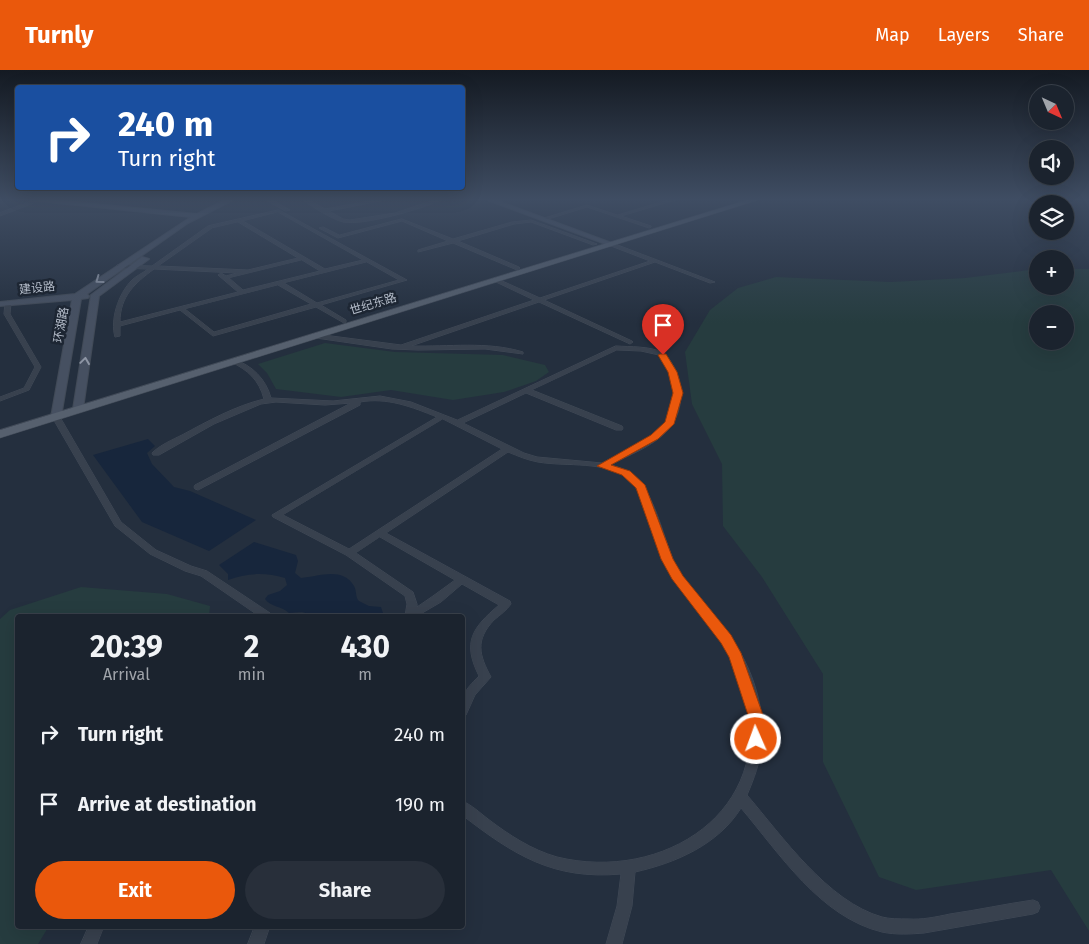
<!DOCTYPE html>
<meta charset="utf-8">
<style>
:root{--surface:#1b232e;--page:#282f3a;--text:#f1f3f6;--muted:#a0a4aa;--line:#39404a;--accent:#ea580c}
body{margin:0;font-family:"Fira Sans","Noto Sans SC",sans-serif;background:var(--page);color:var(--text);height:100vh;display:flex;flex-direction:column;font-size:19px;white-space:nowrap}
*{box-sizing:border-box;margin:0}
p{font-size:16px;color:var(--muted)}
.icon{flex:none;width:28px;height:28px;fill:none;stroke:currentColor;stroke-width:2;stroke-linecap:round;stroke-linejoin:round}
.map{position:relative;flex:1;overflow:hidden}
.sheet{position:absolute;left:15px;top:544px;width:450px;height:315px;display:flex;flex-direction:column;background:var(--surface);border-radius:5px;box-shadow:0 5px 20px #0002,0 0 0 1px var(--line)}
.sheet>*{flex:none}
.hud{position:absolute;left:15px;top:15px;width:450px;height:105px;border-radius:5px;box-shadow:0 5px 20px #0002,0 0 0 1px var(--line);background:#1a4fa0;color:#fff;overflow:hidden}
.needle{width:32px;rotate:136deg}
.controls{position:absolute;left:1029px;top:15px;display:grid;gap:10px}
.controls a{display:grid;place-items:center;width:45px;height:45px;border-radius:50%;background:var(--surface);box-shadow:0 5px 20px #0002,0 0 0 1px var(--line);font-size:25px}
.pin{position:absolute;display:grid;place-items:center;width:42px;height:42px;color:#fff;margin:-51px -21px;border-radius:50% 50% 50% 0;rotate:-45deg;box-shadow:0 0 5px #0007}
.pin .icon{rotate:45deg}
.me{position:absolute;width:55px;margin:-28px;rotate:358deg;stroke-linejoin:round;filter:drop-shadow(0 0 4px #0008)}
.turn{display:flex;align-items:center;gap:18px;height:105px;padding:0 20px;font-size:22px}
.turn .icon{width:65px;height:65px;stroke-width:2.5}
.turn b{display:block;font-size:35px;line-height:42px}
.eta{display:flex;justify-content:space-evenly;align-items:center;height:85px;text-align:center}
.eta b{font-size:30px;font-weight:700;line-height:35px}
.primary-button{display:flex;gap:10px;margin-top:auto;padding:10px 20px}
.primary-button a{flex:1;height:58px;border-radius:30px;background:var(--accent);color:#fff;font-size:20px;font-weight:700;line-height:58px;text-align:center}
.primary-button a+a{background:var(--page);color:var(--text)}
ul{padding:0;list-style:none}
li{display:flex;align-items:center;gap:15px;height:70px;padding:0 20px}
li div{flex:1}
li b{display:block;font-size:19px}
li em{font-style:normal}
header{display:flex;align-items:center;gap:30px;box-sizing:border-box;height:70px;padding:0 25px;background:var(--accent);color:#fff}
header strong{font-size:24px}
nav{display:flex;gap:28px;margin-inline-start:auto;font-size:18px}
.map>svg:first-child{display:block}
</style>
<header>
<strong>Turnly</strong>
<nav><a>Map</a><a>Layers</a><a>Share</a></nav>
</header>
<div class="map">
<svg width="1089" height="874" viewBox="0 0 1089 874">
<rect width="100%" height="100%" fill="#242f3e"/>
<path fill="#263c3f" fill-rule="evenodd" d="M1037,199L1038,216H1065V199H1089V861L1051,800L916,820L879,807L823,692V604L762,507L723,456L722,394L692,334L685,282L710,240L738,218L776,207L891,212L965,208ZM1038,244H1065V271H1038Z
M325,273L395,282L503,285L545,295L549,302L536,311L504,322L453,330L391,320L341,327L276,319L267,303L258,294Z
M81,517L167,524L210,536L209,546H18V856H49L38,874H0V549L10,540Z"/>
<path fill="#17263c" d="M148,369L155,376L147,383L152,394L174,417L190,421L256,450L209,481L142,452L93,385Z
M254,472L296,485L298,491L295,503L301,508C318,507 342,496 354,516C357,521 355,527 359,531L369,536L381,537L383,543L378,546H315L302,542L289,543C282,536 270,537 265,529L268,525L280,521L287,515L285,508C265,502 247,503 228,510V504L219,495Z"/>
<g fill="none" stroke-linecap="round" stroke-linejoin="round">
<defs>
<path id="street" d="M35,130L39,131L0,146V143Z
M266,130H272L290,140L286,141Z
M303,130H309L325,139L375,130H385L329,141L343,149L350,150L395,143L434,130H441C422,139 363,156 343,152C332,149 312,137 303,130Z
M668,130H675L621,146L651,156V157L649,158L587,137L545,150L541,149L587,135L617,145Z
M279,140L407,210L321,235L346,250V252L344,253L316,237L213,266L180,240L120,256V266L115,267C110,250 118,224 132,210C136,206 143,203 148,199L119,198L117,197V195L152,196L208,156ZM278,142L363,190L325,199L243,151ZM238,152L298,188L248,200L158,196L212,158ZM302,190L320,201L243,220L229,208ZM367,192L399,210L317,233L284,213ZM154,199L237,203L226,206L221,203L218,205L238,222L120,252C120,226 135,213 154,199ZM278,215L311,234L214,262L185,239Z
M402,149L453,169L512,152L531,150L597,174L593,175L531,152L514,154L458,171L519,197L520,198L517,200L453,173L418,182V180L448,171L402,151L338,168L319,158L323,157L339,165Z
M611,174H615L715,212L710,213L655,192L544,230L632,271L633,272L630,274L539,232L411,276C449,277 487,271 523,282V284L485,279L418,280L392,279L316,268L313,266L316,264L401,275L534,230L496,212V210H500L540,228L650,191L611,176Z
M8,231L11,233L10,244L41,297L29,320L0,331V327L24,318L35,297L4,244L5,233Z
M616,276C631,277 648,276 662,282C667,285 671,292 674,297C685,317 683,344 667,361C652,377 629,385 610,395C619,397 628,400 634,406C656,424 664,473 677,498C689,521 709,538 724,558C749,589 766,634 762,675C760,692 754,709 747,725C782,766 828,832 882,847C889,849 900,849 908,849C922,850 936,847 950,844C978,840 1005,834 1033,830L1038,832L1040,837L1038,842L1033,844L924,863C911,864 896,865 882,862C820,847 780,784 741,738C718,775 675,793 635,802L632,836L622,874H606L617,836L621,804C553,810 514,785 462,745V731C472,735 480,743 488,749C509,765 532,780 557,787C663,813 776,741 745,624C740,605 732,585 721,569C707,549 688,532 675,510C662,490 656,467 648,445C643,433 639,419 629,410C607,390 566,397 538,392C527,390 518,386 508,382L386,463L510,531L511,534C507,540 500,545 494,550C475,570 479,585 491,607L475,625L466,645L462,647C462,624 463,622 479,606C462,572 472,558 499,535L462,514L441,532L417,546H405L407,534L405,526L346,485L273,447L272,445L437,347C412,337 387,327 360,332V335L198,420L195,419L194,417L195,415L351,333L325,335L276,332L261,334L214,354L159,385H153L152,383C160,375 172,370 182,365C208,351 235,336 264,329C259,310 248,300 231,292L230,291L233,289C252,295 266,309 271,328L333,331L380,326L411,332L457,350ZM617,280L641,281L659,285L669,301L674,322L671,343L666,352L660,359L647,370L602,393L537,387L524,383L463,353L526,323L616,360H622L623,358L622,356L532,320ZM443,349L502,379L349,479L283,445ZM380,467L455,510L433,526L417,537V534L413,522L356,483Z
M53,345H59L60,347L121,452L156,480L191,496L207,501L270,543L271,546H259L201,506L185,501L150,484L115,456L52,347Z
M89,856H104L97,874H81Z
M255,856H270L264,874H248Z"/>
<path id="secondary" d="M29,130H54L197,144L225,130H233L188,153L87,224L89,226L88,228L81,229L61,347L56,350L51,347L72,230L0,236V232L75,224L191,147Z
M487,130H496L617,175L611,176Z
M142,187L149,189L99,226L83,339L82,341H74L73,339L91,225Z"/>
<path id="primary" d="M747,130H758L0,368V360Z"/>
</defs>
<use href="#street" stroke="#414a57" stroke-width="1"/>
<use href="#secondary" stroke="#414a57" stroke-width="2"/>
<use href="#primary" stroke="#414a57" stroke-width="1"/>
<use href="#street" fill="#38414e" fill-rule="evenodd"/>
<use href="#secondary" fill="#465061" fill-rule="evenodd"/>
<use href="#primary" fill="#56606e" fill-rule="evenodd"/>
</g>
<defs><path id="oneway-chevron" d="M-2-3.5L2.5 0L-2 3.5" fill="none" stroke-width="1.6" stroke-linecap="round" stroke-linejoin="round" transform="scale(1.25)"/></defs>
<g stroke="#8e96a5">
<use href="#oneway-chevron" transform="translate(99 210) rotate(144)"/>
<use href="#oneway-chevron" transform="translate(85 291) rotate(-82)"/>
</g>
<linearGradient id="sky" x2="0" y2="1"><stop stop-color="#141a22"/><stop offset="0.51" stop-color="#3f4d63"/><stop offset="1" stop-color="#3f4d63" stop-opacity="0"/></linearGradient>
<rect width="1089" height="253" fill="url(#sky)"/>
<path fill="#ea580c" stroke="#983908" d="M660,284H666L677,302L683,323L674,354L658,369L611,395L630,401L645,415L673,489L683,506L731,565L741,583L763,645L764,669L762,674L756,676L751,674L748,669V645L729,587L721,573L672,509L661,489L636,418L622,405L597,396L651,365L665,352L673,323L668,302L658,285Z"/>
<g text-anchor="middle" dominant-baseline="central" stroke-width="5" stroke-linejoin="round" paint-order="stroke">
<g font-size="12" fill="#b4bcc9" stroke="#1d2633">
<text transform="translate(37 218) rotate(-6)">建设路</text>
<text transform="translate(373 234) rotate(-17)">世纪东路</text>
<text transform="translate(61 255) rotate(-80)">环湖路</text>
</g>
</g>
</svg>
<div class="controls">
<a><svg class="needle" viewBox="-14 -14 28 28"><path d="M0-13l5 13h-10z" fill="#e53935"/><path d="M0 13l5-13h-10z" fill="#a0a4aa"/></svg></a>
<a><svg class="icon" aria-label="sound" viewBox="0 0 24 24"><path d="M4 9h4l5-4v14l-5-4H4zM17 9q2 3 0 6"/></svg></a>
<a><svg class="icon" aria-label="layers" viewBox="0 0 24 24"><path d="M12 4l9 5-9 5-9-5zM3 14l9 5 9-5"/></svg></a>
<a>+</a>
<a>−</a>
</div>
<div class="pin" style="left:663px;top:285px;background:#d93025"><svg class="icon" aria-label="arrive" viewBox="0 0 24 24"><path d="M6 21V4h12l-3 4 3 4H6"/></svg></div>
<svg class="me" style="left:756px;top:669px" viewBox="-20 -20 40 40"><circle r="17" fill="#ea580c" stroke="#fff" stroke-width="3"/><path d="M0-11L8 9 0 5-8 9z" fill="#fff"/></svg>
<div class="hud">
<div class="turn"><svg class="icon" aria-label="right" viewBox="0 0 24 24"><path d="M7 20v-9h11M14 6l5 5-5 5"/></svg><div><b>240 m</b>Turn right</div></div>
</div>
<section class="sheet">
<div class="eta">
<div><b>20:39</b><p>Arrival</p></div>
<div><b>2</b><p>min</p></div>
<div><b>430</b><p>m</p></div>
</div>
<ul>
<li><svg class="icon" aria-label="right" viewBox="0 0 24 24"><path d="M7 20v-9h11M14 6l5 5-5 5"/></svg><div><b>Turn right</b></div><em>240 m</em></li>
<li><svg class="icon" aria-label="arrive" viewBox="0 0 24 24"><path d="M6 21V4h12l-3 4 3 4H6"/></svg><div><b>Arrive at destination</b></div><em>190 m</em></li>
</ul>
<div class="primary-button"><a>Exit</a><a>Share</a></div>
</section>
</div>
